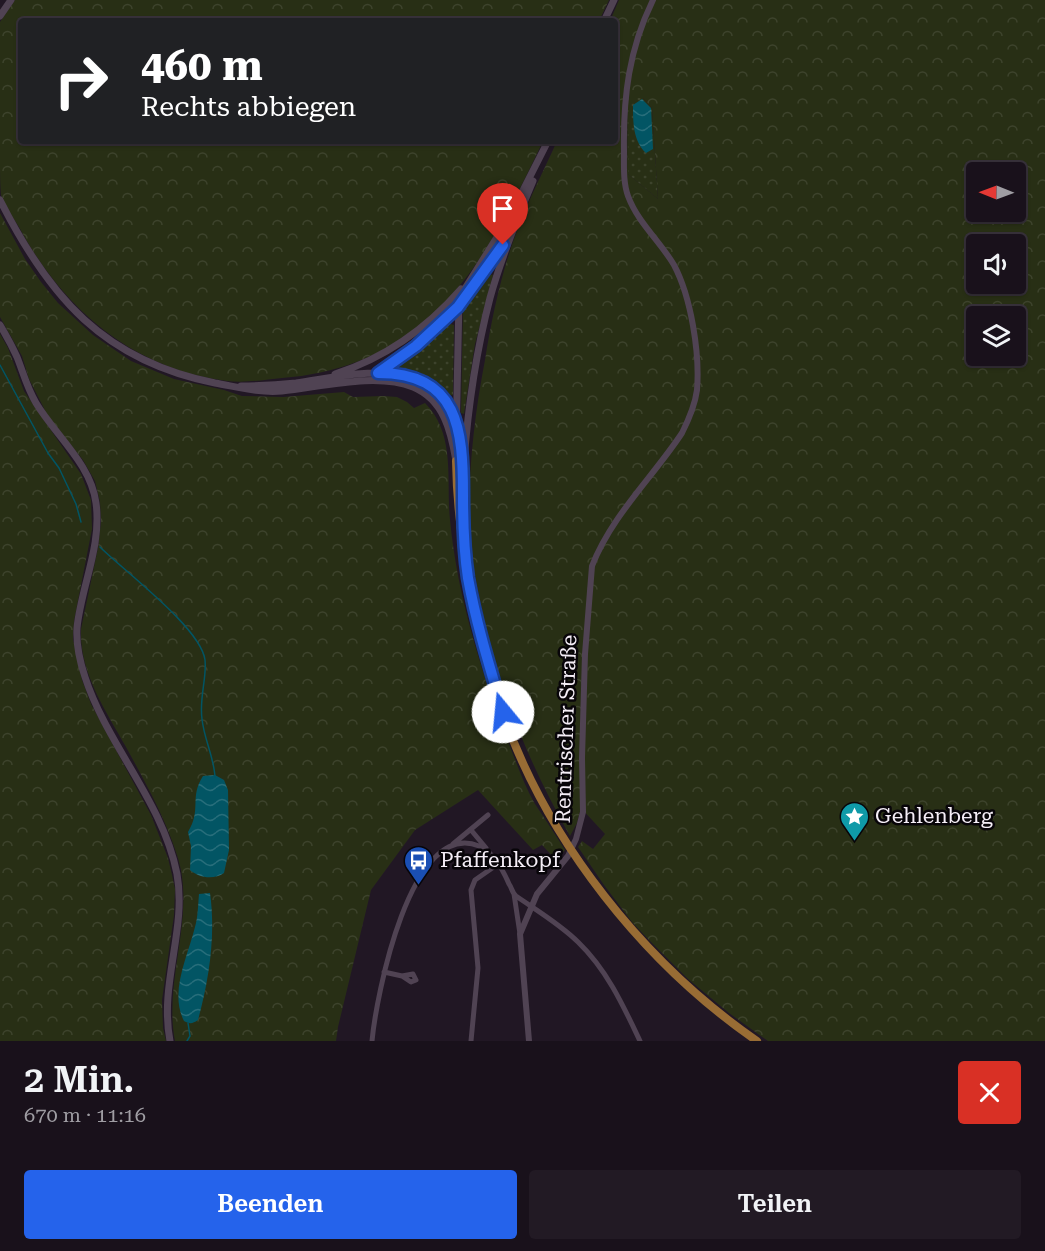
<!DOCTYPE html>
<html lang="de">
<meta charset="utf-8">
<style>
:root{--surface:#19111b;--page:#221a24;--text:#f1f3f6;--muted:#9f9da3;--line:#37313a;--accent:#2563eb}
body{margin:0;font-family:"Roboto Serif",serif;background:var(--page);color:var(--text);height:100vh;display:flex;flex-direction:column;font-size:22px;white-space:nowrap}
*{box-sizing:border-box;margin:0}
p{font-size:20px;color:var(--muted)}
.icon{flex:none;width:33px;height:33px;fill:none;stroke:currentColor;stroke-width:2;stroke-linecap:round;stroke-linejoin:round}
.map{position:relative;height:1041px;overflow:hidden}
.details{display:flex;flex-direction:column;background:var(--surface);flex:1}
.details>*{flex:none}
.top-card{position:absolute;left:18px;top:18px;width:600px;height:126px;border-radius:6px;box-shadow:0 2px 4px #0004,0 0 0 2px var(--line);background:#202124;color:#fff;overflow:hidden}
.needle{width:39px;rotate:271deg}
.buttons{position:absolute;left:966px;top:162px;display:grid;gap:12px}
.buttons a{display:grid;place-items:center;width:60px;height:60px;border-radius:6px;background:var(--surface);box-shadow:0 2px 4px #0004,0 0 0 2px var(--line);font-size:30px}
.pin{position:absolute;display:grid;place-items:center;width:51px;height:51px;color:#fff;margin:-62px -26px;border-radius:50% 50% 50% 0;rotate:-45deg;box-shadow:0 0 6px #0007}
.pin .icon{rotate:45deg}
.me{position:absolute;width:66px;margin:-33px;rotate:343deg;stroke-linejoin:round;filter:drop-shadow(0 0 4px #0008)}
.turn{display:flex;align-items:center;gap:21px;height:126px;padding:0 24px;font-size:27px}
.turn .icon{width:78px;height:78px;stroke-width:2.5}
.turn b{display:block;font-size:42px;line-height:51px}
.round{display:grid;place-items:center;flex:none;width:63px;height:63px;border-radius:6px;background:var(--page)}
.headline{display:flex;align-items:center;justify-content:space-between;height:102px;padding:0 24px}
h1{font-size:36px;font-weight:600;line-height:45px}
.cta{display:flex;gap:12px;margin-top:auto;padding:12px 24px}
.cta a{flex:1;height:69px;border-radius:6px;background:var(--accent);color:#fff;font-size:24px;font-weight:600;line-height:69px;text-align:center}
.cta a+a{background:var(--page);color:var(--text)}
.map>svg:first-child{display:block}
</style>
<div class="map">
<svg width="1045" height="1041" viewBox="0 0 1045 1041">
<defs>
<pattern id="grass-dots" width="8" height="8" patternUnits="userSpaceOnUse" patternTransform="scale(1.5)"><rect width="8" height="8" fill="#282f15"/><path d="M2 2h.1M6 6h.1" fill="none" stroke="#3d432c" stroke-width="1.8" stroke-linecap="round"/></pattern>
<pattern id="forest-crowns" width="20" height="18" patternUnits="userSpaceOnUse" patternTransform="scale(1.5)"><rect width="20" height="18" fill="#282f15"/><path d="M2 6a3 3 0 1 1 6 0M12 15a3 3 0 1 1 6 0" fill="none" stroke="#3d432c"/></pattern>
<pattern id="water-waves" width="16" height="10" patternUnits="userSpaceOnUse" patternTransform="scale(1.5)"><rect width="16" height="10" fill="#025564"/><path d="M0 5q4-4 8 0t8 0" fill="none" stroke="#286e7b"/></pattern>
</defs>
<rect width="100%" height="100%" fill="#211724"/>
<path fill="url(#grass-dots)" d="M627,97L643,98L652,108L658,199L628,174Z
M489,274L493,275L475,344L464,414L461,413L463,308Z
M447,323L454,325L453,395L447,396L426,377L390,367Z"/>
<path fill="url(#forest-crowns)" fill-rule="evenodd" d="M15,0H609L599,21H21V141H543C512,206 480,275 423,323C382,357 335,374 282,378C264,380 245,383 227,381C133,369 63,309 19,227C13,217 5,206 1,195C0,184 0,166 0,155C0,110 0,66 0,22Z
M619,0H1045V1041H768L729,1013L688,979L649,940L632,922L604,885L578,847L582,841L593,849L605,834L581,808L577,823L570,836C527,760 495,681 479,595C475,574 470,553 469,532C468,474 474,417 485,360C492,316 502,270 518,228C529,199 544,170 557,141H615V21H610ZM627,98H643L652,108L658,199L628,174ZM976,172H1016V212H976ZM976,244H1016V284H976ZM976,316H1016V356H976Z
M0,213L25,259L41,282L58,303L93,335L131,361L174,379L224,390L242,396L283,397L344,392L353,397L383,396L397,397L407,402L414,408L425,403C456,434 446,480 450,520C457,594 480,668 506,736C515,759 523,783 535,804C545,819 555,834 565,850L556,860L542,845L533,850L478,790L415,830L371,890L338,1027L336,1041H175C163,979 197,915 177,855C165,817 145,782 126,747C106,711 79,672 81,629L98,548L101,522L100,502L95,481L83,460L48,416L29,379L22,356L0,317Z
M0,334L8,348L24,391L81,474L91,500L92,529L74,621L73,639L82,680L91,704L151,815L168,858L172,875L175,889L174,915L162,1000L163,1028L166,1041H0Z"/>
<path fill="url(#water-waves)" d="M642,99L651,108L653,149L646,153C633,141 633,122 633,105Z
M215,775L224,780L228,790L229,850L224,873C214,880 199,878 190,870L191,846L188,832C202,809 189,798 203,776Z
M210,893C216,935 209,980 198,1020C192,1024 190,1024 184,1021C169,992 188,956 195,927C198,917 198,905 199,894Z"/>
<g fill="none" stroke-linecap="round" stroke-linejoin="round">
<path stroke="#025564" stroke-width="1.5" d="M0,365L48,453L59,468L76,504L81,522
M100,547C124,571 201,628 205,660C207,678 199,698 202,719C204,739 214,757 215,777
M187,1041L190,1036L188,1023"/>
<path stroke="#504353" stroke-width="5" d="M471,830L486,848
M453,844L488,815
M514,894L520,934
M384,972L402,976L411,982L416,980L413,974L402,976
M372,1041C376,998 410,818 479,846C494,852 503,870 509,884C512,888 512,893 516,896C536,910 560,924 578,942C607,970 623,1005 640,1041
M471,1041L478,968L471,890L475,880L498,864"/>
<path stroke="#504353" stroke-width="6" d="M529,1041L520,934L537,894L568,856L576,839L583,812L582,758L585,654L592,566C612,515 653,477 682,433C689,419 695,405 697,390C700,353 691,297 674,265C660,241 638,223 628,196C623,182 624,166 624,151C623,97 629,49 653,0"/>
<path stroke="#504353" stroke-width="7" d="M0,16L11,0
M604,21L614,0
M0,200C49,297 104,361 215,383C238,387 259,393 282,391C321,387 376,372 413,387C444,400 451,431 456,461
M0,325C6,335 12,346 17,357C23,372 27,388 36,403C55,435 91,464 96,503C102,546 81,587 77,628C76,645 80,662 85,677C107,745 163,802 177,874C187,930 159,983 170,1041
M377,373L416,346L458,307L505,241
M335,374C385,358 427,328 461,289
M241,386C259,386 278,385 296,383C352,375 427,353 456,419
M456,444L459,298L509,218L548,141
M464,462C468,407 476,352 490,298C501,258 517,219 533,181"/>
<path stroke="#986c34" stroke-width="8" d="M456,461C457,521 466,570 480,627C487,655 493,684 502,711C547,841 644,963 757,1041
M464,462L465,526"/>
</g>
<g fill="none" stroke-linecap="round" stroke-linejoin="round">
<defs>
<path id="route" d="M503,245L458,307L416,346L378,373C459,373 463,430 463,495C463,522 464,552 468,578C476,623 490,668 503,712"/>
</defs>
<use href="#route" stroke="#184099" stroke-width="15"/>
<use href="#route" stroke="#2563eb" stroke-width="10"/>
</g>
<defs>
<symbol id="sight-pin" viewBox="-11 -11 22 30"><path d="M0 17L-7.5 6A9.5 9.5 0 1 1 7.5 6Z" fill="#0f9aa8" stroke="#080509"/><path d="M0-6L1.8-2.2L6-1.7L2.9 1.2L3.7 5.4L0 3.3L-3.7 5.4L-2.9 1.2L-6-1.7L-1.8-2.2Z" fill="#fff"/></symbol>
<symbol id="bus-pin" viewBox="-11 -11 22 30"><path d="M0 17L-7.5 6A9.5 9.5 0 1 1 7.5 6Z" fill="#1a4fb4" stroke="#080509"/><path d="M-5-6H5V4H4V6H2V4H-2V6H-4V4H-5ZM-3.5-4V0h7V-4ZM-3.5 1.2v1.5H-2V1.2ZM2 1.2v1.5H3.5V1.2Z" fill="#fff"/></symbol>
</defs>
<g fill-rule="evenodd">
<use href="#sight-pin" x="838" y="800" width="33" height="45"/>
<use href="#bus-pin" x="402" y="844" width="33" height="45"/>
</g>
<g text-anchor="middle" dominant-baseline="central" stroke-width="5" stroke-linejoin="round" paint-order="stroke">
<g font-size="21" fill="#f5eef7" stroke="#080509">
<text transform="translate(566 729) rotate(-88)">Rentrischer Straße</text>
</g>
<g font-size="21" fill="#f5eef7" stroke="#080509" text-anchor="start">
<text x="875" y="816">Gehlenberg</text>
<text x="440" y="860">Pfaffenkopf</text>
</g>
</g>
</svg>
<div class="buttons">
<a><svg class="needle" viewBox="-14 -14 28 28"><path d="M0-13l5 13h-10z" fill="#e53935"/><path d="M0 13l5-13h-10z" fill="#9f9da3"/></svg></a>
<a><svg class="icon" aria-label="sound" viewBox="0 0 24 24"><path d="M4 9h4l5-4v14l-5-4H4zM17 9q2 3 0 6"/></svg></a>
<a><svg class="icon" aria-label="layers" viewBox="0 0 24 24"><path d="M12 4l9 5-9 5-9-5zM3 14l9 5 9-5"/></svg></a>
</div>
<div class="pin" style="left:503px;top:245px;background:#d93025"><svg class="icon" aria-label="arrive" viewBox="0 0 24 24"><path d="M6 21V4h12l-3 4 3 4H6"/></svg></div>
<svg class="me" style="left:503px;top:712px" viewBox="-20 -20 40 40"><circle r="19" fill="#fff"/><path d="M0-13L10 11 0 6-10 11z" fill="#2563eb"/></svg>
<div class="top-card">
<div class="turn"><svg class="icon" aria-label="right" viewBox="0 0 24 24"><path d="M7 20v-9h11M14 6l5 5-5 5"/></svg><div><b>460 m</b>Rechts abbiegen</div></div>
</div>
</div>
<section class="details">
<div class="headline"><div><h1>2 Min.</h1><p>670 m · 11:16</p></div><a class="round" style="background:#d93025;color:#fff"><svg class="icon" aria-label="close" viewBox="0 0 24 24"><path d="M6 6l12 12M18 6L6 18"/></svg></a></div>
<div class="cta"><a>Beenden</a><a>Teilen</a></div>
</section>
